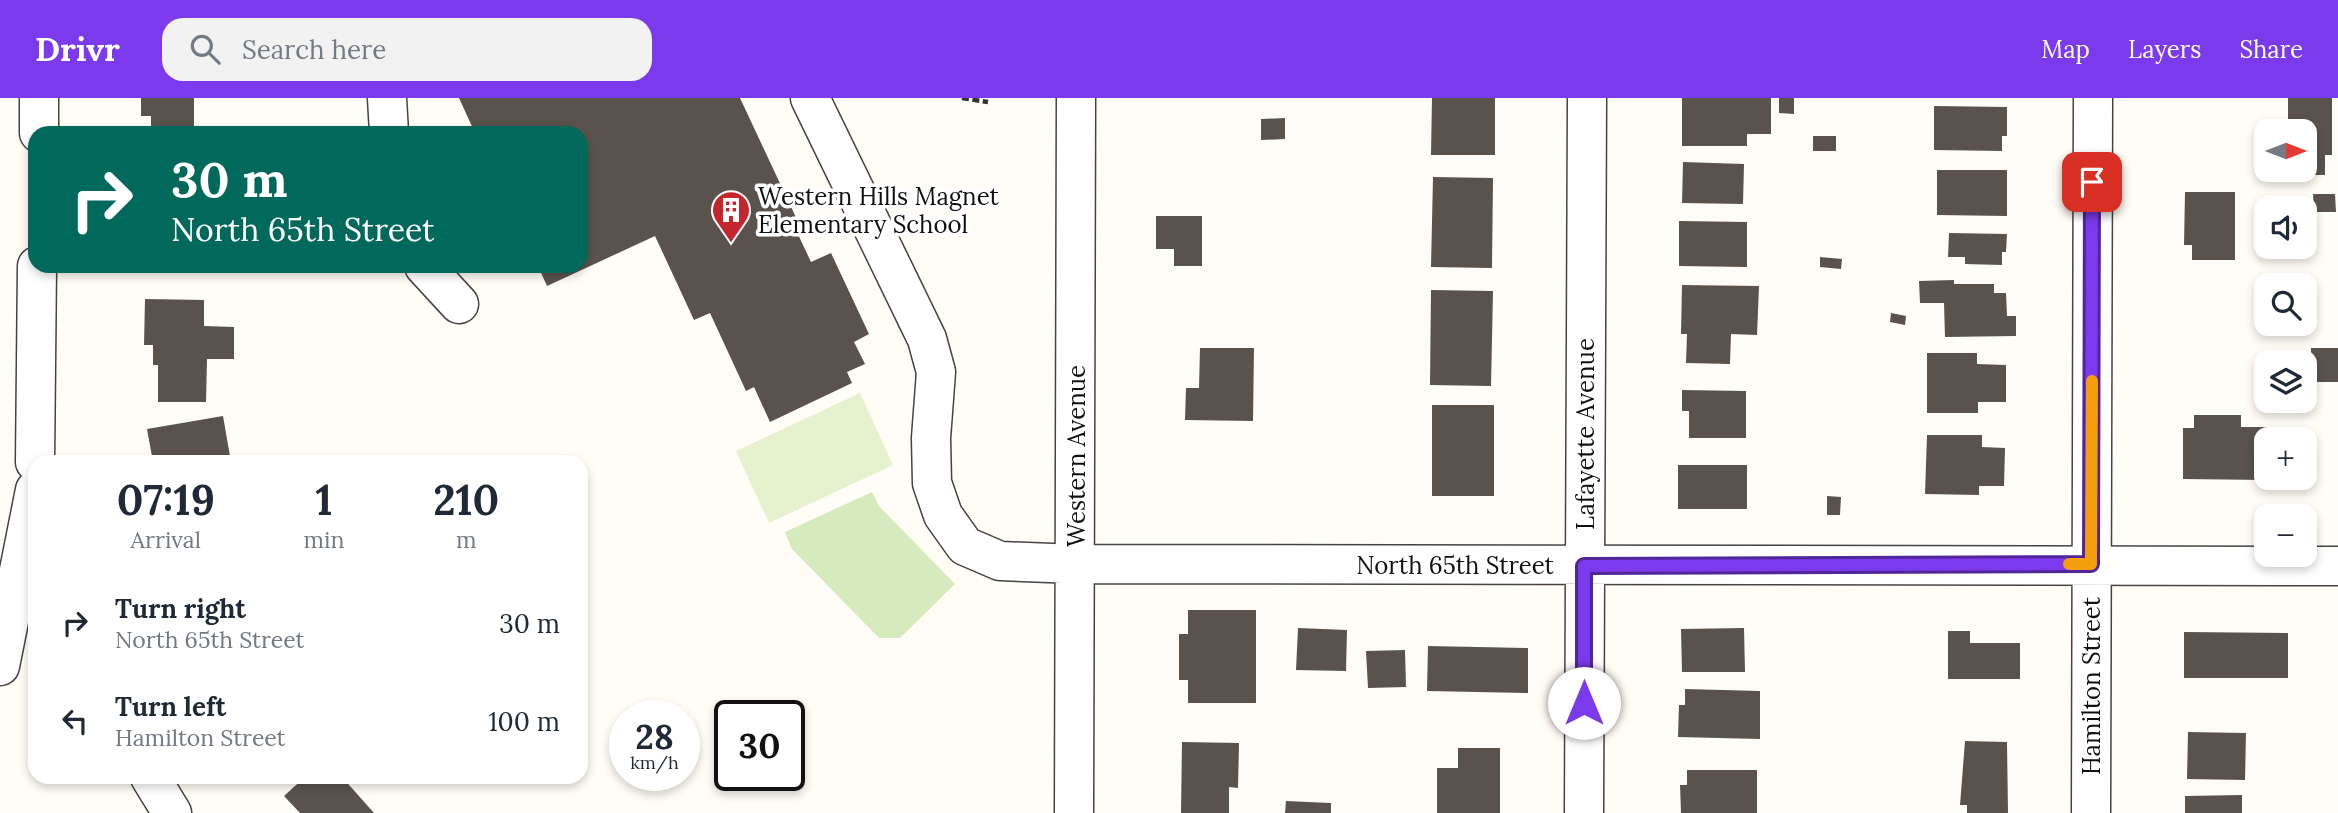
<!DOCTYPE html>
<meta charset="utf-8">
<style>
:root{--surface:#fff;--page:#f2f2f3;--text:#1f2937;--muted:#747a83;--accent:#7c3aed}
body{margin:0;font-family:Lora,serif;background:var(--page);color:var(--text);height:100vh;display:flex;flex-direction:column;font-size:26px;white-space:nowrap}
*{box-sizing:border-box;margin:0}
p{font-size:23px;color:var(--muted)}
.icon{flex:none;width:38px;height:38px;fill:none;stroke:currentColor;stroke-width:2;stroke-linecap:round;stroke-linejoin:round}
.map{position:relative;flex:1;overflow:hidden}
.sheet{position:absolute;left:28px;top:357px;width:560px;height:329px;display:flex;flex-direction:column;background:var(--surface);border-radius:21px;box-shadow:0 4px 10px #0003}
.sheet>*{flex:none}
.banner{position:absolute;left:28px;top:28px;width:560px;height:147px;border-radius:21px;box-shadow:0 4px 10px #0003;background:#00695c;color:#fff;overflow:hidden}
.needle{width:46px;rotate:90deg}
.buttons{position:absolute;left:2254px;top:21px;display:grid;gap:14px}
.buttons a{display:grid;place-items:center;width:63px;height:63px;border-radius:14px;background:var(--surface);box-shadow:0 4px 10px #0003;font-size:35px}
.speed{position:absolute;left:609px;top:602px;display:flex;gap:14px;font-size:35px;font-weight:700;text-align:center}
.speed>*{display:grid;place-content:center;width:91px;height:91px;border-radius:50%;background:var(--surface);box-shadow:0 4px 10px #0003;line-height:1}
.speed small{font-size:18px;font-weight:400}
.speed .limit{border:4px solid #111;border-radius:10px;background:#fff;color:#111}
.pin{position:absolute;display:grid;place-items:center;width:60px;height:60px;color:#fff;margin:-30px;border-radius:14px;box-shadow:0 4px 10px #0006}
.me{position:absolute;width:77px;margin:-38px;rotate:0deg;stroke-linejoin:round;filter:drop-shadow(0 0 5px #0008)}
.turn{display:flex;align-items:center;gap:24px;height:147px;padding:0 28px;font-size:32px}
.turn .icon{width:91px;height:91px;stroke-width:2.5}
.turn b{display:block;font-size:49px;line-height:60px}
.eta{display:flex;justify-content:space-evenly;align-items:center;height:119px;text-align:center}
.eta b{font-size:42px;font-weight:700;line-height:49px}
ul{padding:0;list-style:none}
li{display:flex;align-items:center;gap:21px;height:98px;padding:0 28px}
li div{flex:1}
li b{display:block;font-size:26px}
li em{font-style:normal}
header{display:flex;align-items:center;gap:42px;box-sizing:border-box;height:98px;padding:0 35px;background:var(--accent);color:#fff}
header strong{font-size:33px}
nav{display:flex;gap:38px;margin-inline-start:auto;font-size:24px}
.search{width:490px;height:63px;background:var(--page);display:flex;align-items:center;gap:18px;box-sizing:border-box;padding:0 24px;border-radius:21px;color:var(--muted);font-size:26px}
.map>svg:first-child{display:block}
</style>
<header>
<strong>Drivr</strong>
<div class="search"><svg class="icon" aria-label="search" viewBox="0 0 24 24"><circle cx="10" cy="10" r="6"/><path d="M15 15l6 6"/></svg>Search here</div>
<nav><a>Map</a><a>Layers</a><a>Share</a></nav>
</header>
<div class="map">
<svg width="2338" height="715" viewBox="0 0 2338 715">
<rect width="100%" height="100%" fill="#fffdf5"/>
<path fill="#d5ebbd" d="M872,394L879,408L955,486L900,540H879L792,451L785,434Z"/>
<path fill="#e6f2cf" d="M860,295L893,367L769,425L736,353Z"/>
<path fill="#5a524d" d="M141,0H194V35H151V18H141Z
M459,0H740L800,128L795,130L811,164L831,155L869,236L854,244L865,266L847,274L852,285L770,324L754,289L746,293L710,215L694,222L655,138L547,188L538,168H581V35H475Z
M1432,0H1495V57H1431Z
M1682,0H1771V36H1747V48H1682Z
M1779,0H1794V16L1779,15Z
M2288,0H2332V57H2325V77H2290V72H2305V33H2288Z
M1934,8L2007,9V38H2002V53L1934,52Z
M1285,20V41L1261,42V21Z
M1813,38H1836V53H1813Z
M1683,64L1744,66L1743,106L1682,105Z
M1937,72H2007V118L1937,117Z
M1433,79L1493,80L1492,170L1431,169Z
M2185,94H2235V162H2192V147H2184Z
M2313,96H2335L2336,114H2314Z
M1156,118H1202V168H1174V151H1156Z
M1679,123L1747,124V169L1679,168Z
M1949,135L2007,136L2006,154H2002V167L1965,166V159H1948Z
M1820,159L1842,161L1841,171L1820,169Z
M1954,182V186H1994V195H2006L2007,218H2016V238L1945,239L1944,205H1920L1919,183Z
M1682,187L1759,188L1757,237L1731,236L1730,266L1686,265L1687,236H1681Z
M1431,192L1493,193L1491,288L1430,287Z
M145,201L204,202V228L234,229V261H207L206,304H158V267H153V247H144Z
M1891,215L1906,218L1905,227L1890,224Z
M1200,250H1254L1253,323L1185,322L1186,290H1199Z
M2311,250H2338V284H2311Z
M1927,255H1977V266L2006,267V304H1978V315H1927Z
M1682,292L1746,293V340H1689V313H1682Z
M1432,307H1494V398H1432Z
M2194,317H2241V329H2299V341H2266V382L2183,381V330H2194Z
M223,318L231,364H153L147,331Z
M1927,337H1982V349L2005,350L2004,388H1979V397L1925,396Z
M1678,367H1747V411H1678Z
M1827,398L1841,399L1840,417H1827Z
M1188,512H1256V605H1188V582H1179V536H1188Z
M1298,530L1347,532L1346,573L1296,572Z
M1744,530L1745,574H1682L1681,531Z
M1948,533H1970V545H2020V581H1948Z
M2184,534L2288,535V580H2184Z
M1428,548L1528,550V595L1427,593Z
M1405,552L1406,589L1368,590L1366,553Z
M1685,591L1760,593V641L1678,639L1679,607H1685Z
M2188,634L2246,635L2245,682L2187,681Z
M1965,643L2007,644L2008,715H1967V707H1960Z
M1182,644L1239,645L1238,690L1229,689V715H1181Z
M1458,650H1500V715H1437V670H1458Z
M1687,672H1757V715H1681L1680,687H1687Z
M305,679H342L374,715H300L284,698Z
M2242,697V715H2185V698Z
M1286,703L1331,705V715H1285Z"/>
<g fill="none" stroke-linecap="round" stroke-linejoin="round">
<defs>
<path id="minor" d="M387,0L389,35
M810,0L927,241L936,274L931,340L932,385L943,417L965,448L1000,463L1076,466L2338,468
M39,35V0
M424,168L459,206
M35,364L37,168
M0,568L35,392
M150,679L172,715
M1074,715L1076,0
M1584,715L1587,0
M2091,715L2093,0"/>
</defs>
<use href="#minor" stroke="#444" stroke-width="41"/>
<path stroke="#333" stroke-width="4.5" stroke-dasharray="7 3.5" stroke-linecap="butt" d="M962,0L988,4"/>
<use href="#minor" stroke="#fff" stroke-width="38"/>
</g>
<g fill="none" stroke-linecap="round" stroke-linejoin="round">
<defs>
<path id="route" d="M1584,605V468L2091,466L2092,84"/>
</defs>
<use href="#route" stroke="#51269a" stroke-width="18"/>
<use href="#route" stroke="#7c3aed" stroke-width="12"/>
<path stroke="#f59e0b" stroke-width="12" d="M2069,466H2091L2092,283"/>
</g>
<defs>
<symbol id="building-pin" viewBox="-11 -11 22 30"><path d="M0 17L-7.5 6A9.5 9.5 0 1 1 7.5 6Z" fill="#c4262e" stroke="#fff"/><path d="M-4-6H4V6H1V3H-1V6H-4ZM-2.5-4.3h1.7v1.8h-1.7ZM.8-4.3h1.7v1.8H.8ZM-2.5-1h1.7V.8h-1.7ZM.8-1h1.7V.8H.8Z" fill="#fff"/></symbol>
</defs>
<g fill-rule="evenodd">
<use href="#building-pin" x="709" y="90" width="44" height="60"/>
</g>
<g text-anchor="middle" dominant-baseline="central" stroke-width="7" stroke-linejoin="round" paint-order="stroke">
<g font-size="24" fill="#111" stroke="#fff" text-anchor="start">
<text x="758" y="98">Western Hills Magnet<tspan x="758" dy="28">Elementary School</tspan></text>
</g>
<g font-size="24" fill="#111" stroke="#fff">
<text transform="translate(1585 336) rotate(-90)">Lafayette Avenue</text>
<text transform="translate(1076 358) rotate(-90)">Western Avenue</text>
<text x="1455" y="467">North 65th Street</text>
<text transform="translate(2091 588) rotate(-90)">Hamilton Street</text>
</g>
</g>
</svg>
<div class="buttons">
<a><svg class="needle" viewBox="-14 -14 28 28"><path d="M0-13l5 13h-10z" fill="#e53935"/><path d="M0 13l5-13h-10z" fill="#747a83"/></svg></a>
<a><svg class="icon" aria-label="sound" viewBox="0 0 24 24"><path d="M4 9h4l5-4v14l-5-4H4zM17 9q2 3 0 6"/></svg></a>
<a><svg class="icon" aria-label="search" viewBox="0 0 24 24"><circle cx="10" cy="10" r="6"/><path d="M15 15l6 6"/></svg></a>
<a><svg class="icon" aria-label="layers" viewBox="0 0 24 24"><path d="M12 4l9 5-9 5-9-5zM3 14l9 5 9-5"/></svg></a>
<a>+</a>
<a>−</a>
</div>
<div class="speed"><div>28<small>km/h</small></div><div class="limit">30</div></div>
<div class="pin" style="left:2092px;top:84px;background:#d93025"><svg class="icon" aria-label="arrive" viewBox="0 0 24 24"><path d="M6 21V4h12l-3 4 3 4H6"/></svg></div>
<svg class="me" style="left:1584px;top:605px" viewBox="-20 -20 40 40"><circle r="19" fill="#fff"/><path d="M0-13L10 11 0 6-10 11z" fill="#7c3aed"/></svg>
<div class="banner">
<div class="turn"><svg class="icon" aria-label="right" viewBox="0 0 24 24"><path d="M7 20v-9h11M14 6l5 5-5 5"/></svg><div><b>30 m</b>North 65th Street</div></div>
</div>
<section class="sheet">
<div class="eta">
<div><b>07:19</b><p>Arrival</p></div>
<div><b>1</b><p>min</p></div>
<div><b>210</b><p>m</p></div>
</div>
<ul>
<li><svg class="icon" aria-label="right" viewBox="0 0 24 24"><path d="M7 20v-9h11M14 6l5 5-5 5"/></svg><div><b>Turn right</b><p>North 65th Street</p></div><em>30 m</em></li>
<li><svg class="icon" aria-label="left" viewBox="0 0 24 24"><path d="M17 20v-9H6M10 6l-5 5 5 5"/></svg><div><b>Turn left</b><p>Hamilton Street</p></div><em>100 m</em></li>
</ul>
</section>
</div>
